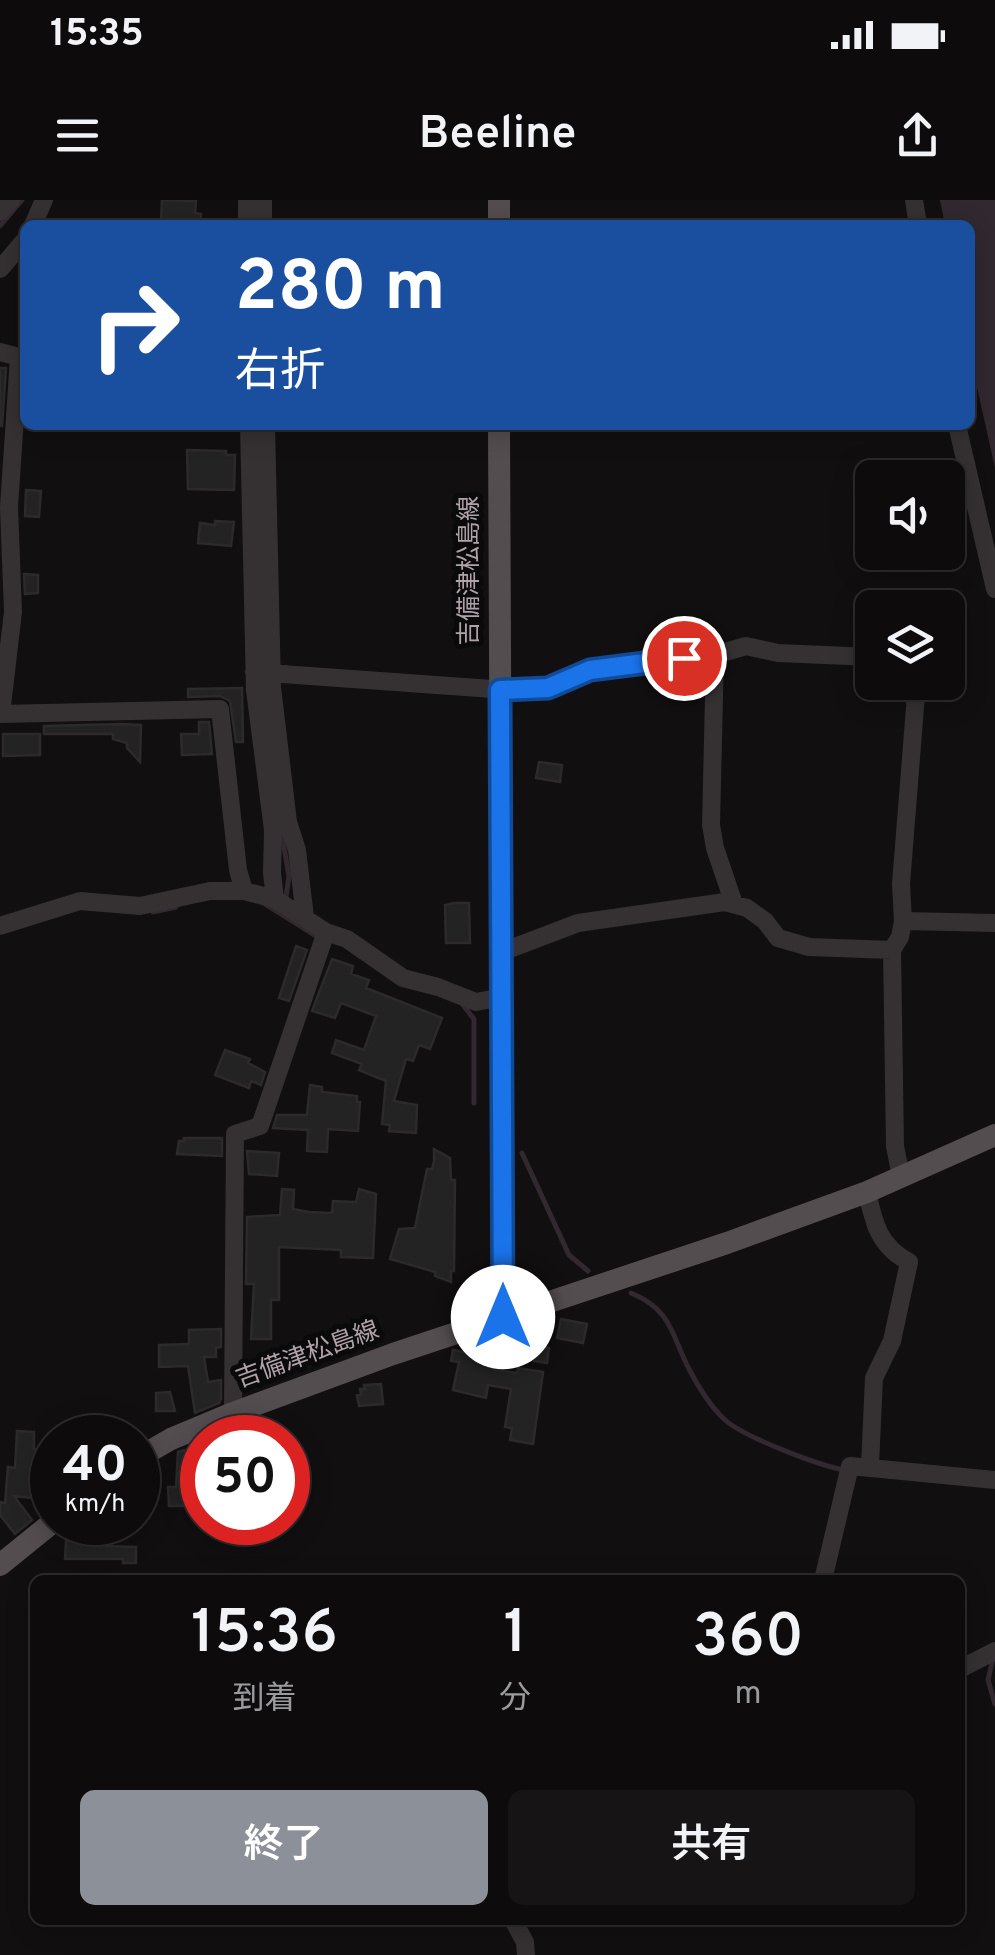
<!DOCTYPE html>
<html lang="ja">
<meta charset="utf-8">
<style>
:root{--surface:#0d0b0c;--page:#161415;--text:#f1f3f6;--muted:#9a9b9d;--line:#2d2b2d;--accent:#8c9099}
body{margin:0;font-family:Overpass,"Noto Sans JP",sans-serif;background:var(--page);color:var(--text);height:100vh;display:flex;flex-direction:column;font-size:38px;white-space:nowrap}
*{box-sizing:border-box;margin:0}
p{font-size:32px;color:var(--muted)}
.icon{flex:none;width:55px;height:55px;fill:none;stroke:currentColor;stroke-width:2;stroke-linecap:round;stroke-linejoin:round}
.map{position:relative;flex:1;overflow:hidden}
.panel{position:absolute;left:30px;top:1375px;width:935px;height:350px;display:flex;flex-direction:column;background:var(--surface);border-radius:15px;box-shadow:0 5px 25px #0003,0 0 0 2px var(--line)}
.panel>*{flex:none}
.guide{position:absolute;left:20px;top:20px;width:955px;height:210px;border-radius:15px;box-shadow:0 5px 25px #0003,0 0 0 2px var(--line);background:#1a4fa0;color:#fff;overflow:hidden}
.buttons{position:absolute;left:855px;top:260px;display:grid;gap:20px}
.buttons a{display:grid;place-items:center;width:110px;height:110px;border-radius:15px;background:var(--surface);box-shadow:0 5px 25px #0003,0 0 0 2px var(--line);font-size:50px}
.speed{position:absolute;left:30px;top:1215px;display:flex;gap:20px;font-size:50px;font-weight:700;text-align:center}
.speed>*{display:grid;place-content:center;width:130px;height:130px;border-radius:50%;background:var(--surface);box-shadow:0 5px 25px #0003,0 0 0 2px var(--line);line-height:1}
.speed small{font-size:25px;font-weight:400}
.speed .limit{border:15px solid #d22;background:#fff;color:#111}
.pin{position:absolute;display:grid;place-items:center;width:85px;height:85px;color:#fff;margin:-42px;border:5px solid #fff;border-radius:50%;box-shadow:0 2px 10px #0007}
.me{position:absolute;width:110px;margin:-55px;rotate:0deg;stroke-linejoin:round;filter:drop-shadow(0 0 8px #0008)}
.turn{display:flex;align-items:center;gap:35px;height:210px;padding:0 50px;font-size:45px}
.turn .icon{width:130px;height:130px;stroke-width:2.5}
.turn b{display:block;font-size:70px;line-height:85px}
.eta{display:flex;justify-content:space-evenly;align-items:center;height:170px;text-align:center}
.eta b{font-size:60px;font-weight:600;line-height:70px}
.button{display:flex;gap:20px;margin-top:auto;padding:20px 50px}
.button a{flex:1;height:115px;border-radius:15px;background:var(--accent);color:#fff;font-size:40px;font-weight:600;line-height:115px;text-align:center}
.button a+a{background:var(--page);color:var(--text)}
.status{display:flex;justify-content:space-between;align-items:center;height:70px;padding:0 50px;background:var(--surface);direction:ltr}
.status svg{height:28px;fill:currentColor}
header{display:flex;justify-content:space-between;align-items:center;height:130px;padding:0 50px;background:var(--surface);font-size:45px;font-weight:600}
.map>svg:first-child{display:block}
</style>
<div class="status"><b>15:35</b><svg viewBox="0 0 49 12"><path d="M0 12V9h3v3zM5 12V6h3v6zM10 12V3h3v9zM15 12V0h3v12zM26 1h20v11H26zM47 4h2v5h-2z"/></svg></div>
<header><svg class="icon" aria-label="menu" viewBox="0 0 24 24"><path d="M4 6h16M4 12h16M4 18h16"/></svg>Beeline<svg class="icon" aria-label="share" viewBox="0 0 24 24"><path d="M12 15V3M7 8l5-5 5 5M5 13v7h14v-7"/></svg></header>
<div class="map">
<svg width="995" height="1755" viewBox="0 0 995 1755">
<rect width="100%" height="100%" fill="#110f10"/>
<path fill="#32282f" d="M940,0H995V268L970,156V25H945Z"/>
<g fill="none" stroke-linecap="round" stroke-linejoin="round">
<path stroke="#32282f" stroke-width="5" d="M0,26L22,0
M281,630L289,676L285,703
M265,704L319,738
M153,712L176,707
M463,805L474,819V903
M522,953L569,1055L588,1071
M631,1093C672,1110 671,1134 689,1169C697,1185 711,1207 724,1219C743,1237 818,1265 844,1270
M993,1458L988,1480L995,1504"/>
</g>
<path fill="#242323" stroke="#2c2a2a" stroke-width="2.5" d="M162,0L196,1L195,13L201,14L200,25L161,23Z
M0,168H6L2,226H0Z
M187,250L226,251V255H235L234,290L188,289Z
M26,290L41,291L39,317L25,316Z
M215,321L234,322L231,346L198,343L200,323L215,325Z
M24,374L38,375V393L25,394Z
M242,488L243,542H236L230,501L220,496L188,497V489Z
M199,522H209L212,554L182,555L181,534H199Z
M121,524L141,525L140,562L127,548V543L113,539V534H44V526Z
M3,534H40V555L3,556Z
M539,562L562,565L560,582L536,578Z
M454,703H469L470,743H446L445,705Z
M296,746L307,750L289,801L279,798Z
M332,759L353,766L351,774L369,780L366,788L442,818L430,849L419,845L413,861L406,859L394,901L417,905L416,933L389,931L390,925L382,924L386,881L359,870L362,864L332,853L336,840L364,850L376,816L341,803L335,818L312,811Z
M225,850L250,859L248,863L265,872L261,885L251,881L249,888L215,875Z
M310,885L322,887V892L357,896V902H360L358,931L328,929L327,952L307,951L308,930L273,928L277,915H307Z
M184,938H222V956L177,954L179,941H184Z
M434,949L450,958L451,980H455L454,1071H451V1082L435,1076V1072L390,1059L399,1029L415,1028L427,969H432L434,961Z
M247,951L279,953L277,976L249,974Z
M282,989L294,990L293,1009L309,1012L332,1013L333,1001L356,1002L359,989L376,994L373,1058L341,1057V1050L279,1047V1100H271V1139H251L254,1084H246L247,1017L280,1015Z
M561,1119L587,1124L583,1143L557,1138Z
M221,1129V1147L216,1148V1157H204L208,1182L221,1180V1199L219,1203L195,1213L188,1166L159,1167V1145L189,1144V1130Z
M483,1141L495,1144L492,1169L517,1173L518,1168L543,1172L533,1244L510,1240L512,1228L505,1227L511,1189L488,1185L486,1198L453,1190L459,1162L451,1161L453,1150L480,1155Z
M536,1146L549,1148L547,1163L534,1161Z
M381,1184L383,1204L359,1206L357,1195L361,1194L360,1189H365L364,1185Z
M170,1192L175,1211H156V1193Z
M17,1231L34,1232V1249H46L45,1262L52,1265V1300L14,1296L32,1320L15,1334L0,1315V1302L5,1303L8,1267L15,1268Z
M184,1250L187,1261H201L199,1306H169L168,1287H176L178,1252Z
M67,1325L105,1326L107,1346L136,1347V1363H123V1359H65Z"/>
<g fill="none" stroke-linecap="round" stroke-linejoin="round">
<path stroke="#353132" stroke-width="18" d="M914,0L918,25
M0,12L11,0
M33,25L44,0
M247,25V0
M263,25V0
M0,69L25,40
M0,152L19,157L9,307L13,412L1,514L220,509L238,670L244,691
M249,225L255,490L273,630L272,673L275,699
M266,225L272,487L288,622L297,650L305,717
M957,225L995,389
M715,455L711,625L715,648L734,704
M254,472L520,491L548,489L590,469L715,455L746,446L778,453L872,457
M903,721L901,684L917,482
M0,726L80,701L140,706L210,691H244L275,699L326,732L347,739L403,778L438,787L476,802L503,797
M502,752L578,723L725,702L747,708L765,721L778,738L809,747L892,750
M901,977L895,946L892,750L900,737L903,721L995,723
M867,992C874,1024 879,1046 909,1062L892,1141L874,1178L870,1265
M233,1213L235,934L260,926L326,732
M823,1380L850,1266L995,1280
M960,1469L995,1451
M513,1720L525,1742L526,1755"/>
<path stroke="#544d50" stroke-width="22" d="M499,0V25
M499,225L503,1117
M138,1258L171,1239L233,1213L393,1154L727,1043L867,992L995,935
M0,1365L53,1322"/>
</g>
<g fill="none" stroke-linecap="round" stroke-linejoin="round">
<defs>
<path id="route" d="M503,1117L500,490L548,488L590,470L684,458"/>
</defs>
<use href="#route" stroke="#114b97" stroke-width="25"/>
<use href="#route" stroke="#1a73e8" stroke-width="18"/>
</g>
<g text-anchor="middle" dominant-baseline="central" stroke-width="10" stroke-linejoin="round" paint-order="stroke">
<g font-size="25" fill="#b0a2a9" stroke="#0b0a0b">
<text transform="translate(471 371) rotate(-90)">吉備津松島線</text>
<text transform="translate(308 1156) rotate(-20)">吉備津松島線</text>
</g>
</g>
</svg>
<div class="buttons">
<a><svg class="icon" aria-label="sound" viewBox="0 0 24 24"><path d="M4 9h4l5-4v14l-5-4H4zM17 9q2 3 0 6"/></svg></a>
<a><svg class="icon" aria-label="layers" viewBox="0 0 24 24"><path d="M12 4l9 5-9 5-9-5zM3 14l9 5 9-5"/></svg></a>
</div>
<div class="speed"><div>40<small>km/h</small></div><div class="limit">50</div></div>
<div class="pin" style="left:684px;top:458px;background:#d93025"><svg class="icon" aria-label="arrive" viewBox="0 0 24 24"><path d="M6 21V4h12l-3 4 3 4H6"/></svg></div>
<svg class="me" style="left:503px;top:1117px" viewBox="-20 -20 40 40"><circle r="19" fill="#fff"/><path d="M0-13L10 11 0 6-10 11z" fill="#1a73e8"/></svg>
<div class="guide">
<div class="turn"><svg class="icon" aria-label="right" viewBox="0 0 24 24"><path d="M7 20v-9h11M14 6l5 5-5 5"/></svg><div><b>280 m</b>右折</div></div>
</div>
<section class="panel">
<div class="eta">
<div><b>15:36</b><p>到着</p></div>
<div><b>1</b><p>分</p></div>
<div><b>360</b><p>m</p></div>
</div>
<div class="button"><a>終了</a><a>共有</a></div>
</section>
</div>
